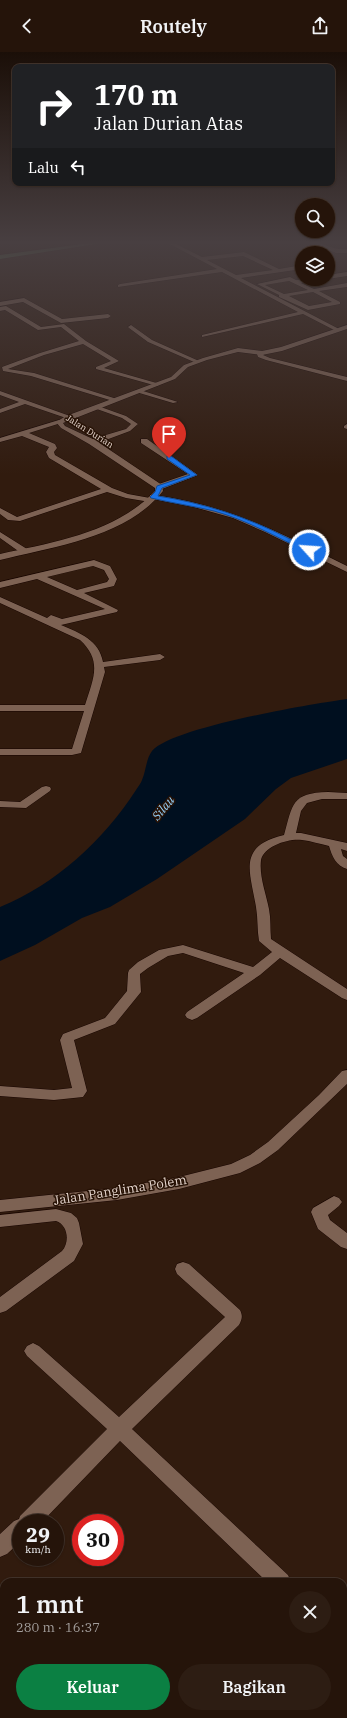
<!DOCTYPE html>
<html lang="id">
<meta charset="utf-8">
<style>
:root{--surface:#25140a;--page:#2d1d13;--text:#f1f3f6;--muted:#a39e9c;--line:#42332b;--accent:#0b8043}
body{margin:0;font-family:"IBM Plex Serif",serif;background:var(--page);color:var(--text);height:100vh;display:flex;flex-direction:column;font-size:15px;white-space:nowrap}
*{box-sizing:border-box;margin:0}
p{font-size:13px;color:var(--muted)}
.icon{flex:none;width:22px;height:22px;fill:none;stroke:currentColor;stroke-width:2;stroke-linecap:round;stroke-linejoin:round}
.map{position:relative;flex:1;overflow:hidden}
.sheet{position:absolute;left:0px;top:1526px;width:347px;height:140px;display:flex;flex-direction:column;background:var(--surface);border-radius:12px 12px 0 0;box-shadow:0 1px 3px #0004,0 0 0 1px var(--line)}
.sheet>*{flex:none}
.banner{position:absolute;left:12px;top:12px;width:323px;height:122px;border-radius:8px;box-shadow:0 1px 3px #0004,0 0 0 1px var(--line);background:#202124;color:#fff;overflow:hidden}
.controls{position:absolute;left:295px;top:146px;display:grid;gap:8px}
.controls a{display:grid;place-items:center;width:40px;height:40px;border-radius:50%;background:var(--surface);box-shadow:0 1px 3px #0004,0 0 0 1px var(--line);font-size:20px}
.speed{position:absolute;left:12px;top:1462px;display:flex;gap:8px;font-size:20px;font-weight:700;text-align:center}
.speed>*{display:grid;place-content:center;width:52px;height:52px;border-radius:50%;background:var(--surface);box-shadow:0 1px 3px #0004,0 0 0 1px var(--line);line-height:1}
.speed small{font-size:10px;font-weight:400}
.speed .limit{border:6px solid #d22;background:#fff;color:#111}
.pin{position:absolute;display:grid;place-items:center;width:34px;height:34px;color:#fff;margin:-41px -17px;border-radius:50% 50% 50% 0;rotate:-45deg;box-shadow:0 0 4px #0007}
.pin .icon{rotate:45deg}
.me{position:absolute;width:44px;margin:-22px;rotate:296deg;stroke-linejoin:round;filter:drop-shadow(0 0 3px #0008)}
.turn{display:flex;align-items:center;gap:14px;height:84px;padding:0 16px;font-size:18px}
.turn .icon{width:52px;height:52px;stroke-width:2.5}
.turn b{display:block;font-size:28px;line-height:34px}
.then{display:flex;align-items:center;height:38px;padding:0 16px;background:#0003;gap:8px;font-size:15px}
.round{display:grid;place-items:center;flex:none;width:42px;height:42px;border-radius:21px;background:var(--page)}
.head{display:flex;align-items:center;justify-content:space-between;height:68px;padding:0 16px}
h1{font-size:24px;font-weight:600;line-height:30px}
.primary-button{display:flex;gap:8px;margin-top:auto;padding:8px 16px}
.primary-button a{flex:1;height:46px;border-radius:24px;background:var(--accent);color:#fff;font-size:16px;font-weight:600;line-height:46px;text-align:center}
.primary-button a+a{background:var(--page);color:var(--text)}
header{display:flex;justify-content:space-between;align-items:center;height:52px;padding:0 16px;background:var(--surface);font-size:18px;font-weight:600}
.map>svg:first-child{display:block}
</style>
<header><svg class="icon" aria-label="back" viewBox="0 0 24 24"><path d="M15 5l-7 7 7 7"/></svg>Routely<svg class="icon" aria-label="share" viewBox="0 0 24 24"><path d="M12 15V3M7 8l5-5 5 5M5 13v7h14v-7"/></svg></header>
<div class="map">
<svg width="347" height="1666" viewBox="0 0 347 1666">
<rect width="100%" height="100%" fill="#311b0e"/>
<path fill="#000f1f" d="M347,647V707L291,726L276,737L245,767L157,827L110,855L82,866L35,893L0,909V855C56,832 103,789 136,738C138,735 141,731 142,728C146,719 146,707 152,699C172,675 312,652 347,647Z"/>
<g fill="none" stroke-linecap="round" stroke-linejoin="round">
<defs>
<path id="street" d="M166,190H172L202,205L244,200L279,217L302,213V217L241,226L341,278L336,279L303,262L202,285V283L298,260L222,220L118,235V233L120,232L217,217ZM243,204L273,218L236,223L207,208Z
M311,190C324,190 334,199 347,197V201H336Z
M347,220V224L328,227V223Z
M290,225L296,228L317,227L301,231L314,237L347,231V235L319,239L340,250V252L308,258L279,245V243L257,232ZM289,229L308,238L284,242L265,233ZM313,240L332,250L309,254L289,244Z
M24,246L62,267L108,262L111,264L108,266L61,271L23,250L0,254V250Z
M6,254L41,275L64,272L86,289L119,309L104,316L160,332L157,334L96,317V315L111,309L83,292L44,303L8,317L34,321L117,347V349H113L31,324L3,319L2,315L40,301L79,289L61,275L38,278L5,258L0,259V255Z
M131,273L152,288L199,309L194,310L148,290L129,276L128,275Z
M260,300H264L265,301L263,303L270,306L347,325V329L266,308L258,305L257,302Z
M136,338H140L178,350L173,351L136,340Z
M0,339L70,364L71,365L66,366L25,352L0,361V357L19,350L0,343Z
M94,354H98L126,364L138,372L130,379L95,392H89V388L126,377L131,372L122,366L94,356Z
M59,368L61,369V371L29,381L55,392L57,396L54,400L55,403L112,436L128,442L150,446V443H153C227,453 281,481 347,514V520L265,480L233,466L194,455L153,447V450H150L126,446L107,440L20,469L8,468L0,462V456L17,465L101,437L49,406L46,400L49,395L22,384L0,390V386Z
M347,372V377L344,376V374Z
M141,387H147L198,423L162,437H156V433L188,422L141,391Z
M0,480L27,497L28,499L27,501H21L0,486Z
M94,508L110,514L117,527L114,534L84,541L118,558L117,560L61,573C80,581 99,588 103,610L160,602L165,605L160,608L104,615L105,620L81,701L72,703H0V697H72L84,659H0V653H85C93,627 103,609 80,588L0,551V545L47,566L51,563L62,567L105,557L37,527L0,536V530ZM93,514L104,518L109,527L107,530L77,538L47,525Z
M46,734L50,735L51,737L50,739L26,756L0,755V749L20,750L42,735Z
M328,740L347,741V747H322L307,751L301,759L296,781H301L347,791V799L341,797L343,804L347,807V817C336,814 332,804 329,794C320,792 311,789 302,788C289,786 264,794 261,808C259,824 266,841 269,857C271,867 270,877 271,887L347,937V948L342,946L280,906L260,923L197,966L192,968L187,966L185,963L187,960L244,921L183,901L168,904L148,916L140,922L141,940L115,972L74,988L87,1039L83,1045L54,1048L0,1044V1034L54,1038L72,1036L60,988L63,982L105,966L127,939L128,921L129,918L138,910L159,898L183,893L253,915L272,900L259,889C257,878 258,866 256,855C250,819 237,794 284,783C293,752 291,741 328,740Z
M347,1018V1032L278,1098L260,1111L240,1121L179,1137L117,1148L0,1160V1148L117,1136L179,1125L231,1112L250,1103L268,1090L319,1043L342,1019Z
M334,1144L339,1146L342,1150L339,1154L328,1163L330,1168L347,1181V1197L341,1195L318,1177L311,1160L313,1156Z
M56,1157L71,1161L77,1166L79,1171L83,1192L74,1209L6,1259L0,1261V1245L62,1199C70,1190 68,1173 56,1169L0,1175V1163Z
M183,1210L189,1212L240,1258C243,1264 242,1267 239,1273L132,1377L288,1523L291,1530H267L120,1389L41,1471H21V1489L7,1502L0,1505V1482L14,1469L19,1467L20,1464L107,1377L27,1304L24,1299L27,1294L33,1291L39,1294L119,1365L225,1265L177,1222L175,1217L177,1212Z
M347,1535V1558L343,1560V1537Z
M343,1577L347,1579V1600L343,1598Z
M194,1662H220L218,1666H192Z"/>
<path id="secondary" d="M347,273V277L282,299L262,303L238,300L207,308L188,315L175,327L63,371L65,374L95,388L162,433L163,439C127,485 53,495 0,508V502C54,490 115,481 155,439V436L89,392L61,376L56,370L66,364L171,325L184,313L203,306L238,296L262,299L281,295Z"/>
<path id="highway" d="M97,190H109L0,207V203Z"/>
</defs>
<use href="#street" stroke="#180500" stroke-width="1"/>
<use href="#secondary" stroke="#180500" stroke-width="1"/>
<use href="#highway" stroke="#180500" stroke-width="1"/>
<use href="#street" fill="#7d6253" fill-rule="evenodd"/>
<use href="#secondary" fill="#7d6253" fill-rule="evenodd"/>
<use href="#highway" fill="#5fa16b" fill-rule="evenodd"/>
</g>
<linearGradient id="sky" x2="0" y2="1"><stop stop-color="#1b0f08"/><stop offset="0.45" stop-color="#483f41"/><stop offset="1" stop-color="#483f41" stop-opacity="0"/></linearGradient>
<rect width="347" height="423" fill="url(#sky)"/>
<path fill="#1a73e8" stroke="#114b97" d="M167,404H171L197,423L162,436L158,444C204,451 247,465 288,486C296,489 306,493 313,498L307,500C277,485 246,468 214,459C193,454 172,451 151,446L150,445L155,440L157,434L190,423L167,407Z"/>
<g text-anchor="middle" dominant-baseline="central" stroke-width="3" stroke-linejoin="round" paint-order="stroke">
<g font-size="9" fill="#e3d3cb" stroke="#271205">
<text transform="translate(90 379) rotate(32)">Jalan Durian</text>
</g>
<g font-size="12" font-style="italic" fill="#97d3fe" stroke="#271205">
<text transform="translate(163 756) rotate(-50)">Silau</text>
</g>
<g font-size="13" fill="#e3d3cb" stroke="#271205">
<text transform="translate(120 1138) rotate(-9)">Jalan Panglima Polem</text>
</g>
</g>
</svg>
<div class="controls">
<a><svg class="icon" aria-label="search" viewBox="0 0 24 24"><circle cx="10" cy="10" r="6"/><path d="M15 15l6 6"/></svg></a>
<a><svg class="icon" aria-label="layers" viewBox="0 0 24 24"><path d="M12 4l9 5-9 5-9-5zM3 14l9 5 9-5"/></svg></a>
</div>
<div class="speed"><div>29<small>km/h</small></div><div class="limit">30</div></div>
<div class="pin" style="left:169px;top:406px;background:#d93025"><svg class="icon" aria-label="arrive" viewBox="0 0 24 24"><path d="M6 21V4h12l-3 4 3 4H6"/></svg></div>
<svg class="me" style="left:309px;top:498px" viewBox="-20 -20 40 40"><circle r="17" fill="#1a73e8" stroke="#fff" stroke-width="3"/><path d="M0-11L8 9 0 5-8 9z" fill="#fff"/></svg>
<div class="banner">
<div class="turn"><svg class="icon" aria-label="right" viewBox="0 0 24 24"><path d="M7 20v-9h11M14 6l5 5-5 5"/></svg><div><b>170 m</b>Jalan Durian Atas</div></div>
<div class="then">Lalu<svg class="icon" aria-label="left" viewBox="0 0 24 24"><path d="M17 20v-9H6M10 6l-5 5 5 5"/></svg></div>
</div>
<section class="sheet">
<div class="head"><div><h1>1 mnt</h1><p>280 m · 16:37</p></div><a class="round"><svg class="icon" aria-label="close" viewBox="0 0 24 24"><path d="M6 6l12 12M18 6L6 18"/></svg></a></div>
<div class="primary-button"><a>Keluar</a><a>Bagikan</a></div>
</section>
</div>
